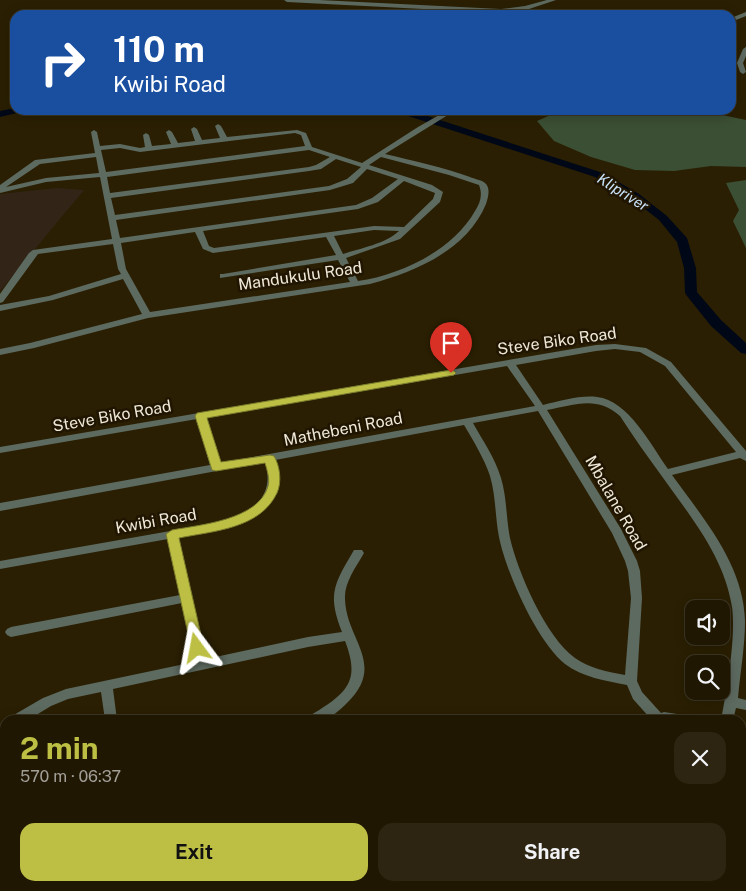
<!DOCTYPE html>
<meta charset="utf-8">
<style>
:root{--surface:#201702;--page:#2d2411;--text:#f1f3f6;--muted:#a29f99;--line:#3d3624;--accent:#bcbf44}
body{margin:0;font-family:"Public Sans",sans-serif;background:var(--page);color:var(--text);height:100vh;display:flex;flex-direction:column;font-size:19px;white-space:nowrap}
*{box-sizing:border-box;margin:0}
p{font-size:16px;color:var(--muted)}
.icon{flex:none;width:28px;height:28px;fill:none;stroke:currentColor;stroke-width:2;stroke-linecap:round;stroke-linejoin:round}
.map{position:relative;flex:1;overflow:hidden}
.details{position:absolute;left:0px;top:715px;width:746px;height:176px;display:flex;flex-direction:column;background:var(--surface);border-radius:15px 15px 0 0;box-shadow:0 2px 12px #0003,0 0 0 1px var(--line)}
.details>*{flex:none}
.guide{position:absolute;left:10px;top:10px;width:726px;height:105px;border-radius:15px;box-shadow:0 2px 12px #0003,0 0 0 1px var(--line);background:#1a4fa0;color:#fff;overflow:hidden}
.tools{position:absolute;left:685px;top:600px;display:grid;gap:10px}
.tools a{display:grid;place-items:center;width:45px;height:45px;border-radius:10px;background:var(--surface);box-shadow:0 2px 12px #0003,0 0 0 1px var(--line);font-size:25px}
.pin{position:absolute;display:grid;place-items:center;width:42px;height:42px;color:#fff;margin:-51px -21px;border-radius:50% 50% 50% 0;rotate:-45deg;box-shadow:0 0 5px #0007}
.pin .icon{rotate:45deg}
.me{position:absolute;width:55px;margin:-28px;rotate:347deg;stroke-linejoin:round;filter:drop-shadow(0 0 4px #0008)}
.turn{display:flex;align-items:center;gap:18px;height:105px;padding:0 20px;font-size:22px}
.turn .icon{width:65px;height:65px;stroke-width:2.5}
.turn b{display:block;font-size:35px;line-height:42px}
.round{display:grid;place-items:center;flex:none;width:52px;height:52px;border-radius:15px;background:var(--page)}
.summary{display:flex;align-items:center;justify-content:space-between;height:85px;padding:0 20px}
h1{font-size:30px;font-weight:700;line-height:38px;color:var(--accent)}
.action{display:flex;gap:10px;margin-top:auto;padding:10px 20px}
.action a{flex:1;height:58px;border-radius:15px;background:var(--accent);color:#111;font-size:20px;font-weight:700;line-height:58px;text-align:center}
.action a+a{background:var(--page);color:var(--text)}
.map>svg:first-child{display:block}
</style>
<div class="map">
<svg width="746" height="891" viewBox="0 0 746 891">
<rect width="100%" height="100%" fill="#2a1f02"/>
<path fill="#322518" d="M57,188L84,190L0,291V194Z"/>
<path fill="#3b4f34" d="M562,110H587L621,116L663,110H698L746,120V167L711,166L674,171L635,170L591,157L554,141L537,121Z
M746,180V276V248L733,221L739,210L726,183Z"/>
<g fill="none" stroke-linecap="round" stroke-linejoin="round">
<path fill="#000817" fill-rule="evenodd" d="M15,108V110H23L21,112L0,117V111Z
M394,110H409L603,173L639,194L667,216L687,238L696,268L697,292L721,320L746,343V354L741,353L711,326L687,296L685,293L684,268L677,242L659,220L631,198L595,177L396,112Z"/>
<path fill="#5d6a60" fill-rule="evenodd" d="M284,0H319L501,9L525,6L547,0H556L526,10L501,13L287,2Z
M746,12V16L731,22V18Z
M746,47V56L743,63L746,72L743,74L740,72L737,63L743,49Z
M448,110H456L385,154C414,161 443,167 470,177C474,179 482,180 485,183C491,188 488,198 486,204C467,250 415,272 370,284L148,318L34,348L0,355V349L30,343L142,314L123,279L53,300L0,311V305L49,296L121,274L118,269L113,244L38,254L3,302L0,303V294L29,253L33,250L112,239L100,177L46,182L0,193V185L35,160L95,153L91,132L94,130L97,132L100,146L120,144L140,148L145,147L143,135L146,133L149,135L152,146L171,144L166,132L169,130L172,132L178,143L195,141L191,129L194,127L197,129L202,140L220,138L215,126L218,124L221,126L227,137L297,130L306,133L312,147L362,163L418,127ZM295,133L301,135L305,146L106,172L101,150L120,148L140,152ZM309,150L330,157L316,165L309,167L110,193L107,177ZM96,157L99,173L46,178L6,187L40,164ZM381,157L449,175L479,185C483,195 480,203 475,211C453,250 401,275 358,281L346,258L400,239L440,202L443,192L432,185L369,165ZM336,159L361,167L347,179L329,186L115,215L111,198L309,171L321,169ZM367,169L398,179L372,198L356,205L120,238L116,220L330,190L353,183ZM404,181L435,193L433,199L404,227L374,226L214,248L209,246L203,231L358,209L378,202ZM374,230L399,231C385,244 361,248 343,254L334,236ZM195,232L203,249L213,253L326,237L336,255L223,274H220V278L338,260L350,282L150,312L126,269L121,243Z
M615,344L646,348L671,362L746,451V461L740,458L672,475C703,518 744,565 745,621C745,647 740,673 738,698L746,700V710L736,708L733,720H721C727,690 736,637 732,607C724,556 690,516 661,475C647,456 633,436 620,416C597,395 574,405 547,410L621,529L637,561L640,571L642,598L637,681L642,692L661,713L664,712L690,716L691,720H649L650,718L633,699L627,685C606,681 582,677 565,664C537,642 506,572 499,537C495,517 496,496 490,476C484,458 474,442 464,425L275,460C289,525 224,528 178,537L206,659L308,637L342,632C327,594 334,584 354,550H362L364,553C356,567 344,583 345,599C346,640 387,664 347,703C333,717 327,720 307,720C310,714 317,712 322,708C352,689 358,675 345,641L308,647L113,689L117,720H105L101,692L68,699L51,706L28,720H11L12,716L43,698L66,689L194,662L182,603L11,637L7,635L5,632L7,629L11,627L180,595L168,539L0,569V561L227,521C257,509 273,496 266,462L0,511V503L210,465L197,419L0,453V447L596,345ZM615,349L640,352L665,366L736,452L668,469C651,445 628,400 597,397C580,395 560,401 543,405L516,365L596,351ZM507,366L535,406L220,463L206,418ZM538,411L612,533L625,561L628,571L631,598L625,675C608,672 589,668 575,658C546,637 518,573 510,538C506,518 507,498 501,478C495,458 483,441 473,423Z
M5,723V735L0,736V724Z
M741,784L746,785V797L741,796Z
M5,832V848L0,850V834Z
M450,886H471L469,891H448Z
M680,886H695L693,891H678Z"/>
</g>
<path fill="#bcbf44" stroke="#7a7c2c" d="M451,370L454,371L456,373L454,375L207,418L221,462L270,455L274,456C280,466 282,482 277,493C260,529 213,531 179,538L204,648L202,652L197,654L192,652L166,534L172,530C199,525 259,520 268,486C270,479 267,470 265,463L216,471L212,470L195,416L197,413Z"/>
<g text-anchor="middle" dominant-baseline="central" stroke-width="5" stroke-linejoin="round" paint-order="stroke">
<g font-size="15" font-style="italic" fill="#c8e2f9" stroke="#201500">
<text transform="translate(623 192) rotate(32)">Klipriver</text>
</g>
<g font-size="16" fill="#efe8d8" stroke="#201500">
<text transform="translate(300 276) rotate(-8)">Mandukulu Road</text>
<text transform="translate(557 341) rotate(-8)">Steve Biko Road</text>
<text transform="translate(112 416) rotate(-10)">Steve Biko Road</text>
<text transform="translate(343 429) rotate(-11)">Mathebeni Road</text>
<text transform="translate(616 503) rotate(60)">Mbalane Road</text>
<text transform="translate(156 521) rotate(-10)">Kwibi Road</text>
</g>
</g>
</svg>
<div class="tools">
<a><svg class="icon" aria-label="sound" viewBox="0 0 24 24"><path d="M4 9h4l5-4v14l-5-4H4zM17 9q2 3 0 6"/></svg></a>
<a><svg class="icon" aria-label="search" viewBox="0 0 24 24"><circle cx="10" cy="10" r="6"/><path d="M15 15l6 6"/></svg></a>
</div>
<div class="pin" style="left:451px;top:373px;background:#d93025"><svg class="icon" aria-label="arrive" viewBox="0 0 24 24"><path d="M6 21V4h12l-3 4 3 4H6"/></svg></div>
<svg class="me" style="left:197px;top:648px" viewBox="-20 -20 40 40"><path d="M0-17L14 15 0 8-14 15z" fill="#bcbf44" stroke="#fff" stroke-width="4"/></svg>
<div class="guide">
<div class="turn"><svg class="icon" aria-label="right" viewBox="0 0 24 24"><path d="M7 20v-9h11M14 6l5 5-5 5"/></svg><div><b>110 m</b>Kwibi Road</div></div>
</div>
<section class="details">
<div class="summary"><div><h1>2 min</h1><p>570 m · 06:37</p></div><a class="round"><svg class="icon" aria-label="close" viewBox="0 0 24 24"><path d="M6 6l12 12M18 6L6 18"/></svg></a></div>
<div class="action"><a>Exit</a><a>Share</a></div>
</section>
</div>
